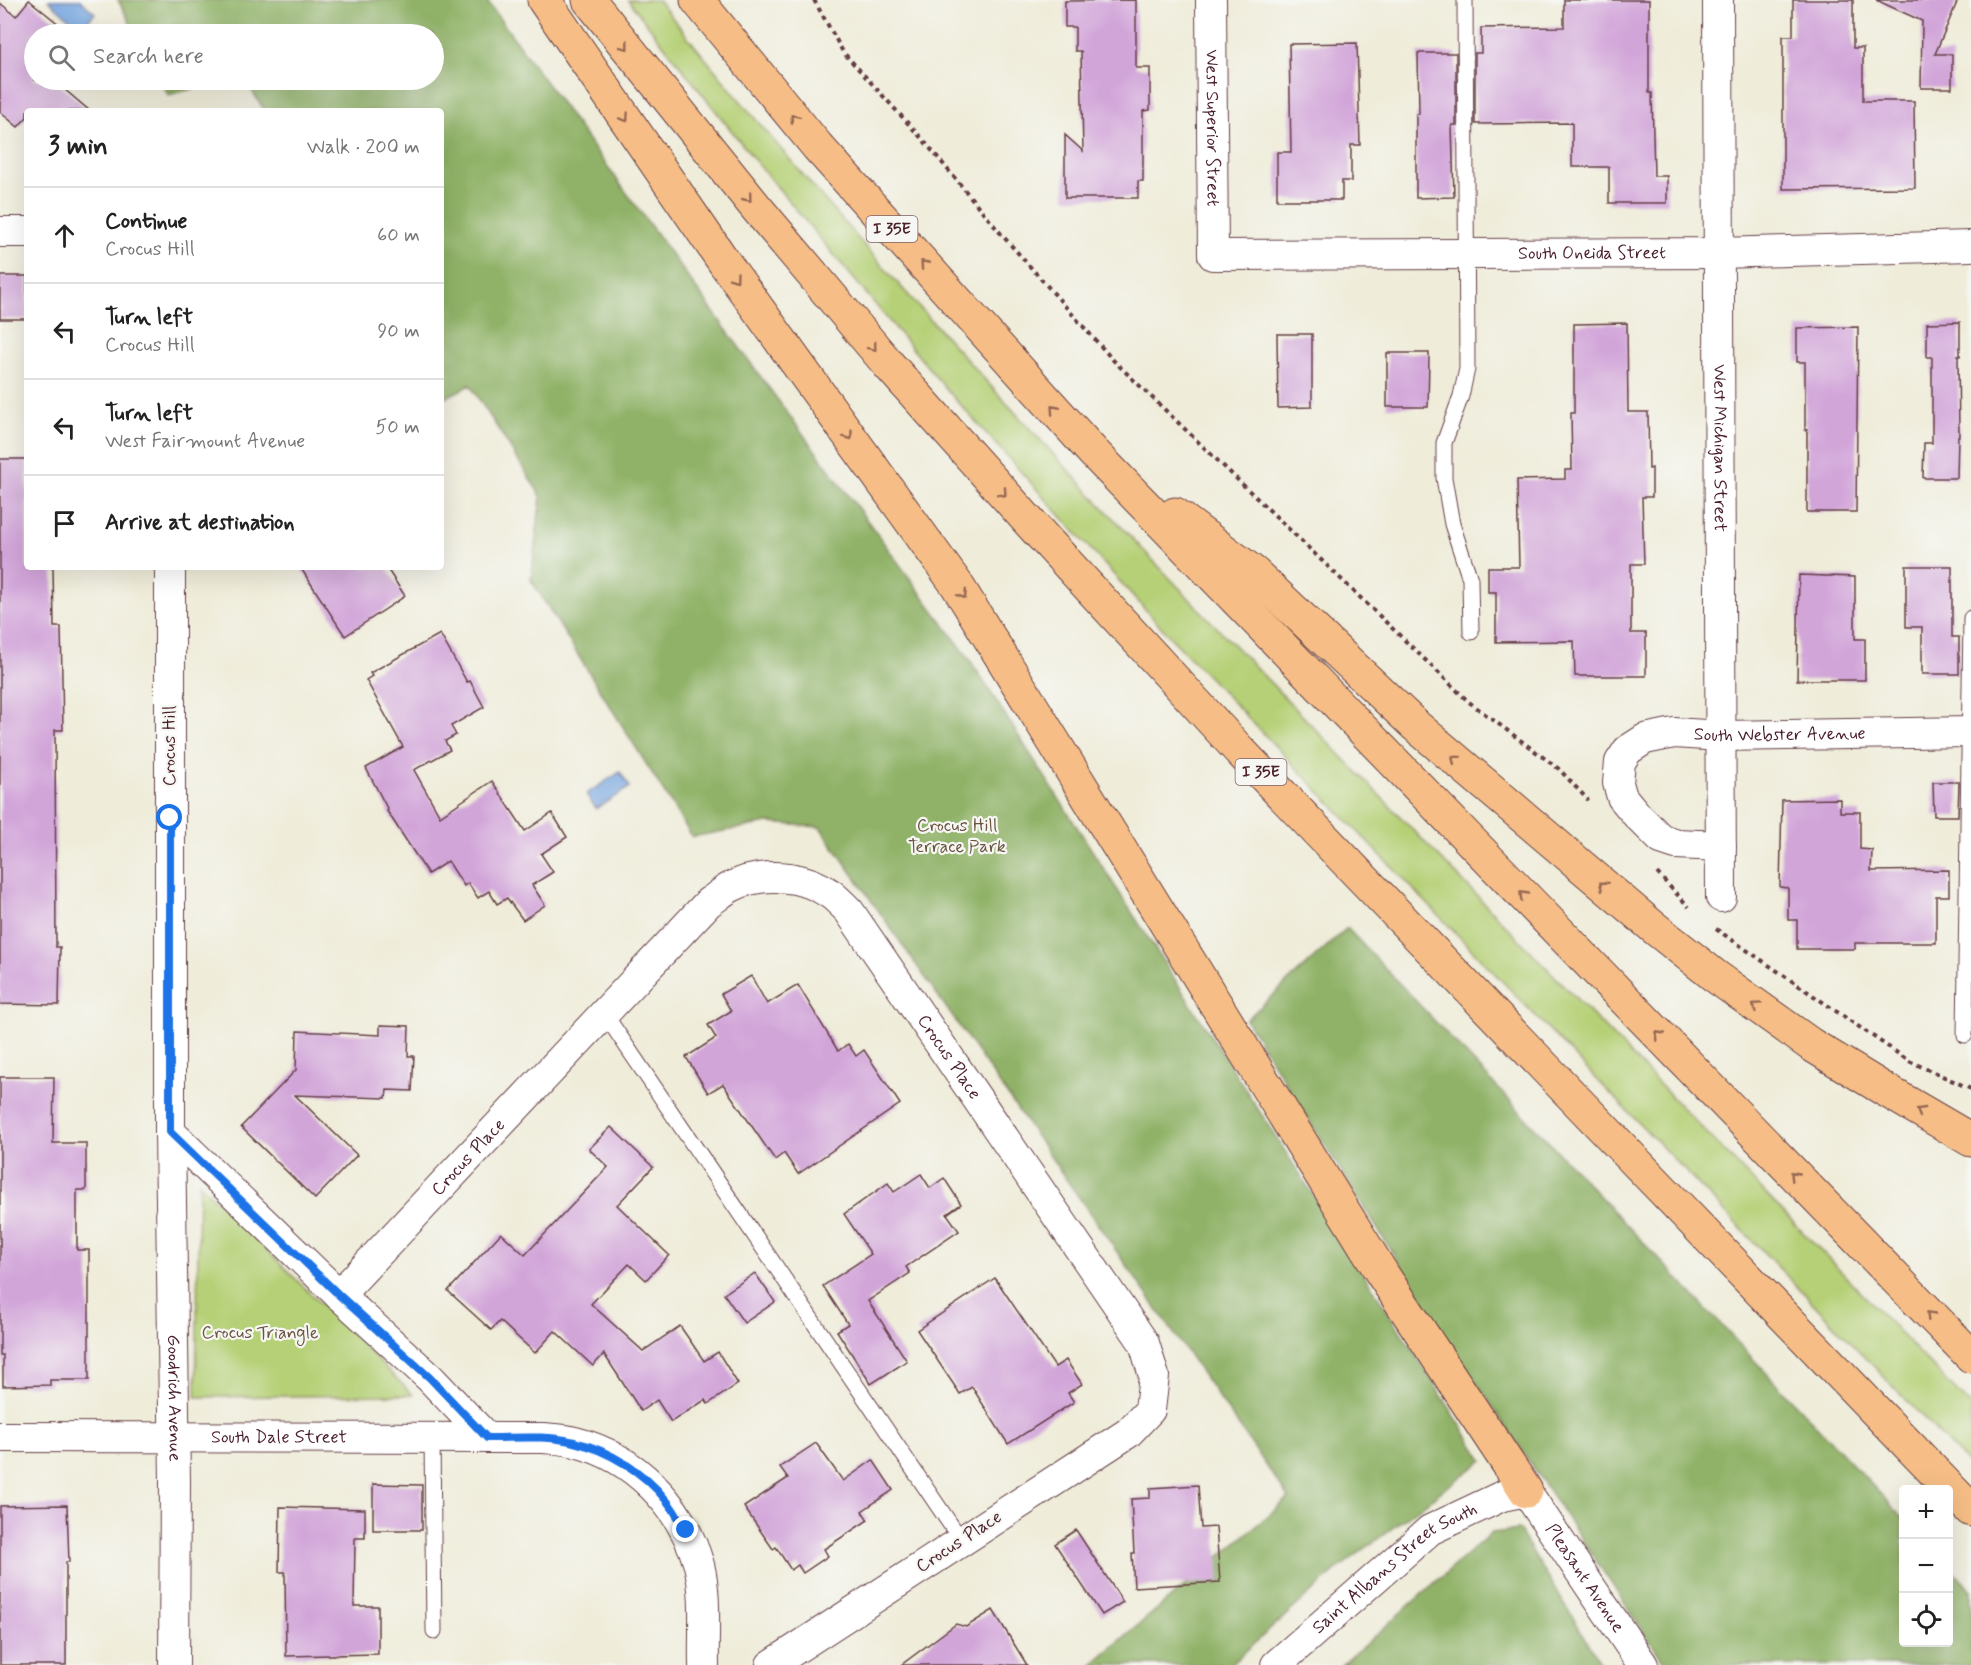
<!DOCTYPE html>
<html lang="en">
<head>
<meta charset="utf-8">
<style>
	body { margin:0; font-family:Mynerve,sans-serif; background:#f2f2f2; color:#222 }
	.controls { position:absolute; right:18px; bottom:18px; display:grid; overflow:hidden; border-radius:6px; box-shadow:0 6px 24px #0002 }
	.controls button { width:54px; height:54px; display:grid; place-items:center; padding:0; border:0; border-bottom:2px solid #e0e0e0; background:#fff; color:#222; font:30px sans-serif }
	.stop { position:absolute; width:18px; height:18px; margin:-14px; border:4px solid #1a73e8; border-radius:50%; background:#fff }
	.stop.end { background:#1a73e8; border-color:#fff; box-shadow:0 2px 6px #0008 }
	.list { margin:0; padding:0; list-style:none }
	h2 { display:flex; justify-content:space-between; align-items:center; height:78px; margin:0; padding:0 24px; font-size:26px }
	h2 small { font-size:20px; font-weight:400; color:#767676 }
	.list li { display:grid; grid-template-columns:39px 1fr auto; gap:18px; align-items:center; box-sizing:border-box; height:96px; padding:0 24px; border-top:2px solid #e0e0e0 }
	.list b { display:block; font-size:22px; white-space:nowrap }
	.list p { margin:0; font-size:20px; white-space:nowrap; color:#767676 }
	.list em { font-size:20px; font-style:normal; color:#767676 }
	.icon { flex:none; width:33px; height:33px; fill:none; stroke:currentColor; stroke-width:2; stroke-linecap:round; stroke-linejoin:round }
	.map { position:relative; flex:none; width:1971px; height:1665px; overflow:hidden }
	.search { position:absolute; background:#fff; box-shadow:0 6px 24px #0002; left:24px; top:24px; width:420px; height:66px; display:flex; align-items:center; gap:15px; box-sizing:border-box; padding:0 21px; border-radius:33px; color:#767676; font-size:22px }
	.panel { position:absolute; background:#fff; box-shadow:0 6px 24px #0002; left:24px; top:108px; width:420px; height:462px; border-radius:6px }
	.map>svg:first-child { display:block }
</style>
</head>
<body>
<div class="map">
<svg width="1971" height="1665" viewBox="0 0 1971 1665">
	<rect width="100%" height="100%" fill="#f6f6f2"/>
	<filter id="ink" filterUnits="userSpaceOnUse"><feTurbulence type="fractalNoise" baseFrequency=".0167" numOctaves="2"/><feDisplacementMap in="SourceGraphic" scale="12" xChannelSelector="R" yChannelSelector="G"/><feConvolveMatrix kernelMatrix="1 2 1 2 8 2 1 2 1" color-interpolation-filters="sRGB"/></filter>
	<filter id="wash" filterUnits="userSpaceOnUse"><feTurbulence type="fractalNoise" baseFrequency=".008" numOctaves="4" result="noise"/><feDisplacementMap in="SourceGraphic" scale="24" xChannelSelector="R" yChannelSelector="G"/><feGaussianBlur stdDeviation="1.35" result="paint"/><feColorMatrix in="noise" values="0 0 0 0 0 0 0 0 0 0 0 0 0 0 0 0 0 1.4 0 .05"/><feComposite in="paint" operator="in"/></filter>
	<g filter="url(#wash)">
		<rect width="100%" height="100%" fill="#efecd9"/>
		<!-- green -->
		<g fill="#b5d076" stroke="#807850" stroke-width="1.5">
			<path d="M628 0H658C828 213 1013 413 1201 611L1971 1406V1467L1171 638 947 390 757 163Z"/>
			<polygon points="199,1183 413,1395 196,1397"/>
		</g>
		<!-- forest -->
		<g fill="#90b267" stroke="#6d6849" stroke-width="1.5">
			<polygon points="118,0 486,0 752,365 968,657 1483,1460 1339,1568 1230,1665 1091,1665 1289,1498 820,827 768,823 692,837 531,580 541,496 470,385 441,400 441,111 265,111 245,80 434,80 434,34 136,34"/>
			<polygon points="160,80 227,80 168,95"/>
			<polygon points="1347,928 1903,1518 1904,1642 1948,1642 1949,1566 1971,1590 1971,1665 1666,1665 1441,1330 1246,1020"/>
			<polygon points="1519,1530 1602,1665 1342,1665 1491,1533"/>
		</g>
		<!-- water -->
		<g fill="#76a6e0" stroke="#606286" stroke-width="1.5">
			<polygon points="48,0 80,0 95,13 81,29"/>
			<polygon points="620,772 630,787 596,809 586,794"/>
		</g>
		<g id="blocks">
			<!-- building -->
			<g fill="#d2a5d9">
				<polygon points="29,0 71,34 34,34 34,80 60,80 57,83 90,111 27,111 27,117 18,127 0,112 0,3 16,16"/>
				<polygon points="1136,0 1136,68 1150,68 1150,110 1143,111 1143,181 1138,181 1138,198 1065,198 1065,135 1083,151 1081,51 1075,51 1075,27 1065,27 1065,1"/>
				<polygon points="1564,0 1649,0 1649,93 1652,93 1654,176 1667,176 1667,203 1609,203 1609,167 1572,167 1572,123 1475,124 1475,53 1481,53 1481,28 1564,27"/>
				<polygon points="1793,0 1853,0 1853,48 1863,48 1863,101 1914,101 1915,188 1783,189 1783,36 1793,36"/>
				<polygon points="1876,0 1958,0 1935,54 1952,54 1952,88 1921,88 1922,21"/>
				<polygon points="1357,43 1360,145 1351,145 1351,181 1342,181 1342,200 1277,200 1277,152 1291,152 1289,44"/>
				<polygon points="1418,53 1456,53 1456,125 1452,125 1454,197 1416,198 1416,114 1419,114"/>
				<rect x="0" y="276" width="27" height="43"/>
				<polygon points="1960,322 1960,356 1958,356 1959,436 1958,436 1957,478 1923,478 1924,443 1932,443 1932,357 1927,357 1927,323"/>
				<polygon points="1627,323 1628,412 1648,412 1649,469 1652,468 1652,497 1642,497 1644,564 1631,564 1631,633 1646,633 1646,676 1575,676 1574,641 1496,642 1496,592 1488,592 1488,567 1519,567 1517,480 1565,479 1565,470 1572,470 1571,413 1574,413 1574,324"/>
				<polygon points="1858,327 1856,512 1807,512 1807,430 1805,430 1805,362 1797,362 1797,328"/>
				<polygon points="1277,334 1312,334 1312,407 1278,408"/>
				<polygon points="1387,353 1429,353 1428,407 1387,407"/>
				<polygon points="0,459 27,459 27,567 53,567 54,627 61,627 63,730 55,730 56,947 60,947 59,1005 0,1004"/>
				<polygon points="1906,566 1952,566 1952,637 1959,637 1959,674 1922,674 1922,627 1906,627"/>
				<polygon points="300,567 386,567 405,596 345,636"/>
				<polygon points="1799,575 1855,577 1855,639 1865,639 1865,680 1797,680"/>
				<polygon points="440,634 467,682 470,681 484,707 451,726 456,735 445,741 450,750 414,770 440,816 492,781 525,831 552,813 567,837 541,854 553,872 532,885 545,905 523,920 507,898 497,904 489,891 478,898 468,883 464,886 448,861 428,874 387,811 388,810 366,768 403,747 366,680 372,676 370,673"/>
				<polygon points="1933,782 1959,782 1958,816 1934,816"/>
				<polygon points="1840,799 1840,812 1860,812 1860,849 1872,850 1871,871 1949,870 1949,896 1936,896 1936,943 1855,943 1855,949 1797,949 1797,920 1788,920 1788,888 1780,887 1782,800"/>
				<polygon points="751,976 767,1004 798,985 838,1051 848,1044 856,1056 864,1050 900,1104 798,1174 784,1153 775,1160 723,1084 708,1093 686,1057 716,1038 708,1025 731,1011 721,994"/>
				<polygon points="380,1025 409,1026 408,1056 414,1056 412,1091 387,1090 386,1098 295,1095 357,1155 315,1199 241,1127 296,1070 297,1031 380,1035"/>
				<polygon points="0,1077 54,1077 53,1143 86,1143 86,1190 77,1190 77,1250 89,1250 89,1380 50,1380 50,1385 3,1386 3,1355 0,1355"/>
				<polygon points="611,1127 653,1167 617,1205 669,1255 646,1280 629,1264 591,1304 643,1351 680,1326 704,1361 718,1352 738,1384 708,1404 705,1400 671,1422 657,1400 641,1411 604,1354 593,1366 555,1331 535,1353 500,1321 491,1330 448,1291 501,1233 525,1255 608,1167 589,1149"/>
				<polygon points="921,1174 930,1188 944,1178 961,1204 947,1214 959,1231 906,1267 910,1273 868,1301 907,1361 871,1384 837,1331 848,1324 823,1286 871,1254 844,1214 888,1183 894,1192"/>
				<polygon points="755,1273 775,1302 744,1323 724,1294"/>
				<polygon points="995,1278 1055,1367 1066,1360 1082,1384 1068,1393 1074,1402 1008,1444 972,1387 960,1394 917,1330"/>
				<polygon points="816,1443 843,1481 873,1460 893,1490 862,1511 868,1520 824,1549 828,1556 803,1573 798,1565 791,1570 776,1547 773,1549 744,1507 788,1478 780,1467"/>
				<polygon points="373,1484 422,1485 422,1530 373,1530"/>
				<polygon points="1198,1485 1201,1528 1216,1527 1220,1582 1134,1587 1132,1553 1134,1553 1131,1499 1150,1498 1150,1488"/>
				<polygon points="67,1505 69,1562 66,1562 66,1665 0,1665 0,1506"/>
				<polygon points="280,1507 365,1509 365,1538 355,1538 354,1606 378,1606 378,1654 286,1656 285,1572 279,1572"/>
				<polygon points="1076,1530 1123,1602 1102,1615 1055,1544"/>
				<polygon points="993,1610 1027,1665 901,1665 956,1624 966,1627"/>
			</g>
		</g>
	</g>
	<g filter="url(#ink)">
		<use href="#blocks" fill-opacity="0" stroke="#633e45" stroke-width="1.5"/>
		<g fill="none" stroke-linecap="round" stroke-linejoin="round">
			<!-- lane casing -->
			<g stroke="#633e45" stroke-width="17">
				<g id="lane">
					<polyline points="1465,0 1467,369 1461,396 1444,443 1444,478 1452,524 1470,579 1471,632"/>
					<polyline points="604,1013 961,1540"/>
					<polyline points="1965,1035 1971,618"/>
					<polyline points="432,1437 434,1631"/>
				</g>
			</g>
			<!-- street casing -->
			<g stroke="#633e45" stroke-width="32">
				<g id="street">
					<path id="s1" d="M1211 0 1213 255 1719 253 1971 246"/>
					<path id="s2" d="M1718 0 1721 897"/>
					<polyline points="0,232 27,232"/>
					<path id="s3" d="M170 567V1132L175 1481 174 1665"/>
					<path id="s4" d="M1721 846 1676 844 1661 839 1636 814 1622 797 1618 783 1620 762 1628 750 1645 739 1674 733 1721 736 1971 732"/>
					<polyline points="170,1132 339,1295 430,1378 487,1438"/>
					<path id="s5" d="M339 1295 709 902C716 898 722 892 729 888 760 871 803 874 832 895 838 900 844 906 849 911L1144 1343 1154 1376 1150 1410 1128 1433 771 1665"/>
					<path id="s6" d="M0 1437 543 1438C553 1439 565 1439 575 1442 635 1457 682 1506 699 1565 707 1596 703 1633 704 1665"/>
					<path id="s7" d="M1276 1665 1430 1530 1502 1496 1526 1491 1643 1665"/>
				</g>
			</g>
			<!-- highway casing -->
			<g stroke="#633e45" stroke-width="35">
				<g id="highway">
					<polyline points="544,0 724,262 957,585 1383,1275 1526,1491"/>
					<polyline points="589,0 755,206 888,364 1031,524 1240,751 1971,1510"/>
					<polyline points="697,0 817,146 1093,452 1971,1356"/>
					<polyline points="1175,514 1254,573 1416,726 1652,926 1715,976 1810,1044 1882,1088 1971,1140"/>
				</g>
			</g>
			<!-- path -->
			<g stroke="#633e45" stroke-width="4" stroke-dasharray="4.5 4.5" stroke-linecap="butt">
				<polyline points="814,0 843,52 925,142 1002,235 1113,360 1469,702 1559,769 1588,800"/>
				<polyline points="1657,873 1689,907"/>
				<polyline points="1716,929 1909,1061 1971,1089"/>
			</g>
			<!-- lane -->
			<use href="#lane" stroke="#fff" stroke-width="15"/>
			<!-- street -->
			<use href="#street" stroke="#fff" stroke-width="30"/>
			<!-- highway -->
			<use href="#highway" stroke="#f6be86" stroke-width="33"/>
		</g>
		<!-- one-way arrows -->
		<defs><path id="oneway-chevron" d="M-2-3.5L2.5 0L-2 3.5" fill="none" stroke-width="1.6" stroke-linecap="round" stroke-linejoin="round" transform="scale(1.5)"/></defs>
		<g stroke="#976754">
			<use href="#oneway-chevron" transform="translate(625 46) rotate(52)"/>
			<use href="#oneway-chevron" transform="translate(625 118) rotate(56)"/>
			<use href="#oneway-chevron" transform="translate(794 118) rotate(-130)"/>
			<use href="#oneway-chevron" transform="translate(748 198) rotate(51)"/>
			<use href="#oneway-chevron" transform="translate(924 264) rotate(-132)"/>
			<use href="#oneway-chevron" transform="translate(735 278) rotate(54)"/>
			<use href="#oneway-chevron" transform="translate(873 347) rotate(50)"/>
			<use href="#oneway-chevron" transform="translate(1054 409) rotate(-132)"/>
			<use href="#oneway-chevron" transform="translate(849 436) rotate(54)"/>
			<use href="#oneway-chevron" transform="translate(1003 493) rotate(48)"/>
			<use href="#oneway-chevron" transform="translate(963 595) rotate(58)"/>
			<use href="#oneway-chevron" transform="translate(1455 759) rotate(-140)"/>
			<use href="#oneway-chevron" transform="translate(1603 885) rotate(-140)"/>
			<use href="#oneway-chevron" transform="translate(1523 895) rotate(-134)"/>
			<use href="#oneway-chevron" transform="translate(1756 1006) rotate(-145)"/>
			<use href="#oneway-chevron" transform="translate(1659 1035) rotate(-134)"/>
			<use href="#oneway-chevron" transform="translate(1920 1111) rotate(-150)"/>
			<use href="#oneway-chevron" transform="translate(1794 1175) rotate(-134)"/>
			<use href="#oneway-chevron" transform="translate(1930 1315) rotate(-134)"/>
		</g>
	</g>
	<g fill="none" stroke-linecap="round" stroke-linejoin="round" filter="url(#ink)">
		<!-- route -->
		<path stroke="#1a73e8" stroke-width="8" d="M170 818V1132L339 1295 430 1378 487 1438C515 1438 546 1435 574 1442 608 1450 644 1472 666 1500 674 1509 679 1520 686 1530"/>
	</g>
	<g text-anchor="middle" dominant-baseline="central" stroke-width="4.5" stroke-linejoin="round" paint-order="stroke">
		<!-- shield labels -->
		<g fill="#f6f6f2" stroke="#7e6067" stroke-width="1.5">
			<rect x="866.5" y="216" width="51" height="26" rx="4.5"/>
			<rect x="1235.5" y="759" width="51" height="26" rx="4.5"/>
		</g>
		<g font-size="16" font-weight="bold" fill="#4a1f2b">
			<text x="892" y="229">I 35E</text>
			<text x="1261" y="772">I 35E</text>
		</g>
		<!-- street labels -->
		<g font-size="18" fill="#4a1f2b" stroke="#f6f6f2">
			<text stroke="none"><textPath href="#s1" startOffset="128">West Superior Street</textPath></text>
			<text stroke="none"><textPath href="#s1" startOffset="634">South Oneida Street</textPath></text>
			<text stroke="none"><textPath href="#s2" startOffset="448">West Michigan Street</textPath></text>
			<text stroke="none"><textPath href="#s4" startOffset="324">South Webster Avenue</textPath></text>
			<text transform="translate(170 746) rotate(-90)">Crocus Hill</text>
			<text stroke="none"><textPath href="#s5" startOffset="873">Crocus Place</textPath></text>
			<text stroke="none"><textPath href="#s5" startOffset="189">Crocus Place</textPath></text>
			<text stroke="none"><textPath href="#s3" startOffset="831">Goodrich Avenue</textPath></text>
			<text stroke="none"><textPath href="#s6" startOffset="279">South Dale Street</textPath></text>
			<text transform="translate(959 1542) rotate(-33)">Crocus Place</text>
			<text stroke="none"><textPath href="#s7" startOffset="154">Saint Albans Street South</textPath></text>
			<text stroke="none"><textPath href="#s7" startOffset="414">Pleasant Avenue</textPath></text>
		</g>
		<!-- park labels -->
		<g font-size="18" fill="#6a5442" stroke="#f6f6f2">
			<text x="957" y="826">Crocus Hill<tspan x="957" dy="21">Terrace Park</tspan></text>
			<text x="260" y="1333">Crocus Triangle</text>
		</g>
	</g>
</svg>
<div class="controls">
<button>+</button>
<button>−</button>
<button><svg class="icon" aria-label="locate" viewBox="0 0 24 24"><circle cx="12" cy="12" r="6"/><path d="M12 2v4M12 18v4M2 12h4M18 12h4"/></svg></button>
</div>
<div class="stop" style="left:170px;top:818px"></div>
<div class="stop end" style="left:686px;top:1530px"></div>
<div class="search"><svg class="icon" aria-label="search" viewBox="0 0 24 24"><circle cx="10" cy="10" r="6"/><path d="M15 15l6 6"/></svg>Search here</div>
<section class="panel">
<h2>3 min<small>Walk · 200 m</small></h2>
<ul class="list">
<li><svg class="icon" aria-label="ahead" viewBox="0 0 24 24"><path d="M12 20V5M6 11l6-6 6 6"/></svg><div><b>Continue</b><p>Crocus Hill</p></div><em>60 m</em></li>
<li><svg class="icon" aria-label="left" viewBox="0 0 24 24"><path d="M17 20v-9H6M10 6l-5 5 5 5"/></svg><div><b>Turn left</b><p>Crocus Hill</p></div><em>90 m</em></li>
<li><svg class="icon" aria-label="left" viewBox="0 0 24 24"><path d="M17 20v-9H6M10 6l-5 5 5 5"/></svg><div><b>Turn left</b><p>West Fairmount Avenue</p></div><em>50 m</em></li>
<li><svg class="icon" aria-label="arrive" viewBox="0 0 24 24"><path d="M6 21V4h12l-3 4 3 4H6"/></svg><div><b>Arrive at destination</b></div></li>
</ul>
</section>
</div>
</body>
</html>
